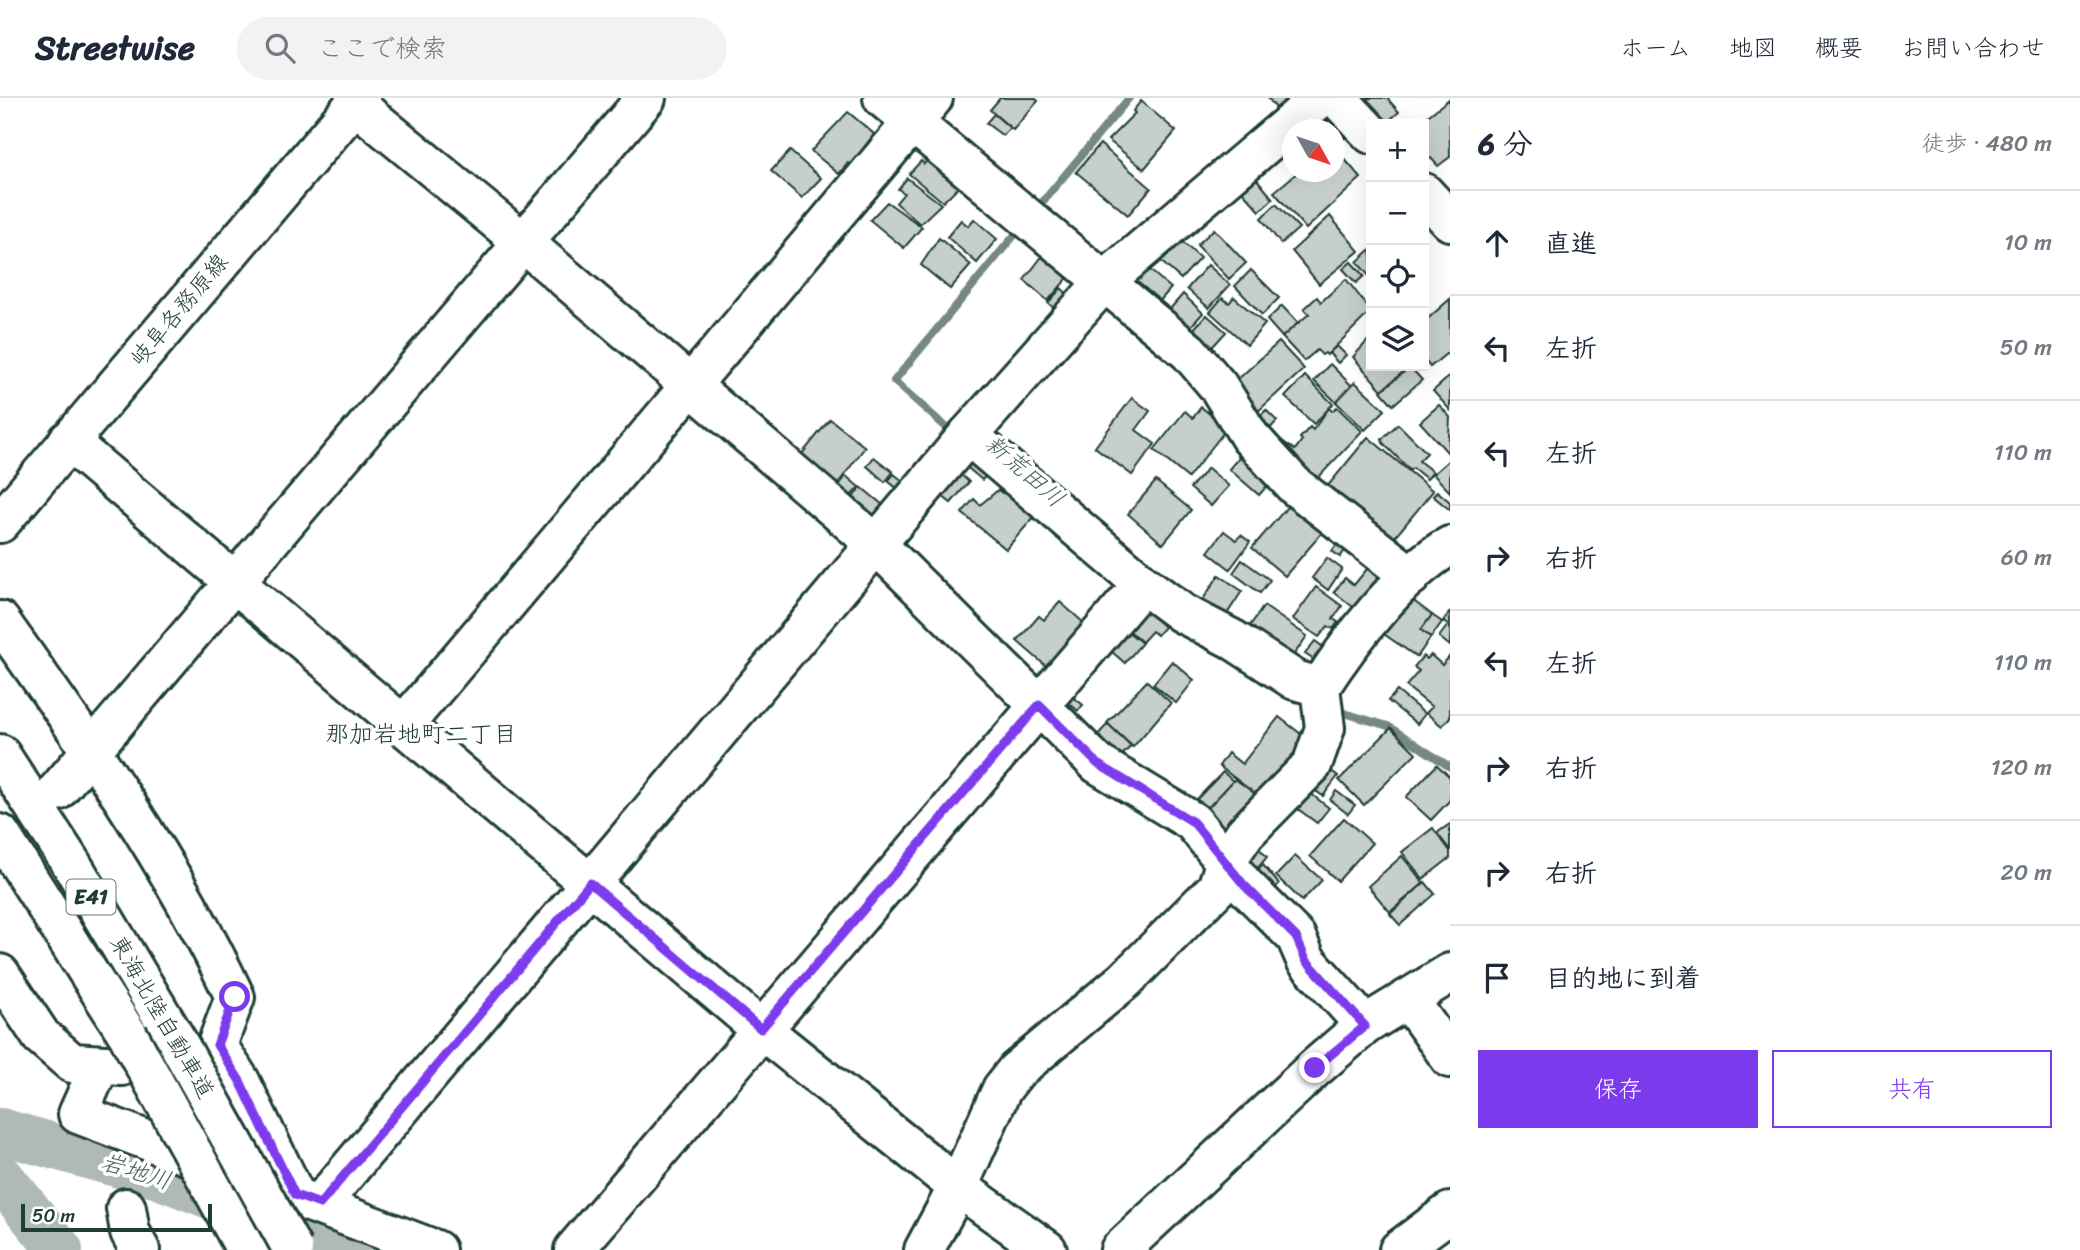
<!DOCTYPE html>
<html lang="ja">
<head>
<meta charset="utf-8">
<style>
	body { margin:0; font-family:Sriracha,"Klee One",sans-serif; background:#f2f2f3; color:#1f2937 }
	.controls { position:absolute; right:21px; top:21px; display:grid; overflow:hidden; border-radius:0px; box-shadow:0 7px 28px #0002 }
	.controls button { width:63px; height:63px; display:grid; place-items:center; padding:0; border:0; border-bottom:2px solid #e0e1e3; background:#fff; color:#1f2937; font:35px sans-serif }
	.compass { position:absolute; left:1282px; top:21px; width:63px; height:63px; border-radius:50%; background:#fff; box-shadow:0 7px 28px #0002; rotate:130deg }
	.scale { position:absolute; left:21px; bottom:18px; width:191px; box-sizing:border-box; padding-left:7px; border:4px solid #1f3d34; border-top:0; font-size:19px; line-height:24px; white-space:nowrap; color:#1f3d34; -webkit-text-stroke:5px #fff; paint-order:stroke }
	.stop { position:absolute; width:21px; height:21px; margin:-16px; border:5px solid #7c3aed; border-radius:50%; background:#fff }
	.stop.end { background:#7c3aed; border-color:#fff; box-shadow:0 2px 7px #0008 }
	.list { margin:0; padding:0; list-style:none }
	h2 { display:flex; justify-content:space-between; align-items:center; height:91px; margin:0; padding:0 28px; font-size:30px }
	h2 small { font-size:23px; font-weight:400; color:#747a83 }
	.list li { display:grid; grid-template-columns:46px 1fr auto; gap:21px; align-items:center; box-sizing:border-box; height:105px; padding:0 28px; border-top:2px solid #e0e1e3 }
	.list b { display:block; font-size:26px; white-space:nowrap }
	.list em { font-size:23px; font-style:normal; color:#747a83 }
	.actions { display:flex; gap:14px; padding:21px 28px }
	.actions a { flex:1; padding:16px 0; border:2px solid #7c3aed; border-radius:0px; text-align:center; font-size:24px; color:#7c3aed }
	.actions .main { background:#7c3aed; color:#fff }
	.icon { flex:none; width:38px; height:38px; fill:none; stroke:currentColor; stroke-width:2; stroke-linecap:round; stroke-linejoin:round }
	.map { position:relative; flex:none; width:1450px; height:1152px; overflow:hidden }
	header { display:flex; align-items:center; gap:42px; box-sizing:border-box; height:98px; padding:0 35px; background:#fff; border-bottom:2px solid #e0e1e3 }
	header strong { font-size:33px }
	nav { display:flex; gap:38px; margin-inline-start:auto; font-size:24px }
	.search { width:490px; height:63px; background:#f2f2f3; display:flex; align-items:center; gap:18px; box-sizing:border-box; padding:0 24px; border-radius:38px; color:#747a83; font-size:26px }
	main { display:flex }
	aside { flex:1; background:#fff }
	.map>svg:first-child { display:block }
</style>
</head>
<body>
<header>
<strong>Streetwise</strong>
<div class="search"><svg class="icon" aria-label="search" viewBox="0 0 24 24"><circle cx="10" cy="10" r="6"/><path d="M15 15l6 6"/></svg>ここで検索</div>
<nav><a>ホーム</a><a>地図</a><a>概要</a><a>お問い合わせ</a></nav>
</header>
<main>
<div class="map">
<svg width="1450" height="1152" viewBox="0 0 1450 1152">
	<rect width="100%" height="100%" fill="#fff"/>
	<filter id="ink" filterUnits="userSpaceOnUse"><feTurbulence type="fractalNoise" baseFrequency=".0143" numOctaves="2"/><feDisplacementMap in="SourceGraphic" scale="14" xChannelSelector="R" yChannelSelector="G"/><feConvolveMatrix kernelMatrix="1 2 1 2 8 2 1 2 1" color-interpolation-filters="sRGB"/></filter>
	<g filter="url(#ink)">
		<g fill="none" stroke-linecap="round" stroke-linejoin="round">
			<!-- stream -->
			<g stroke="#758883" stroke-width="8">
				<polyline points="1035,113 1129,0"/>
				<polyline points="956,338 894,283 1022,128"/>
				<polyline points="1334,612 1388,628 1450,669"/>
			</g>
			<!-- river -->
			<g stroke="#afbab7" stroke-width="46">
				<polyline points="0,1033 159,1078 347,1152"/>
				<polyline points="0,1078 60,1152"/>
			</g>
		</g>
		<!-- building -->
		<g fill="#c7cfcc" stroke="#1f3d34" stroke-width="2">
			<polygon points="1000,0 1035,0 1038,3 1013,32 990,12"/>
			<polygon points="1268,0 1293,0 1280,15"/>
			<polygon points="1361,0 1387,0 1399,14 1385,26"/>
			<polygon points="1449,1 1450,59 1438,68 1431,60 1424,65 1424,26 1418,26"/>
			<polygon points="1141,3 1176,33 1144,71 1108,42 1135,15 1133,13"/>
			<polygon points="848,14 874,36 851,67 848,65 839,76 811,53"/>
			<polygon points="994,16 1010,30 1003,38 986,25"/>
			<polygon points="1336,16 1352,33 1337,47 1335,32 1320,30"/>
			<polygon points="1100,46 1151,90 1128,117 1076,74"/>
			<polygon points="1335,50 1361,80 1306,131 1274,94 1298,74 1335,74"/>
			<polygon points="790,53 821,80 802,100 771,73"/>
			<polygon points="930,58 962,85 943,104 909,76 921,63 924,66"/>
			<polygon points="907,80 941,106 920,126 896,105 904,95 898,91"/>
			<polygon points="1256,80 1273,101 1260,113 1242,93"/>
			<polygon points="887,104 922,129 904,150 870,122"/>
			<polygon points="1276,106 1299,130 1281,146 1261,120"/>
			<polygon points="1330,118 1359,153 1319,186 1292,153"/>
			<polygon points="974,121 997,141 977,165 947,139 961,122 968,128"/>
			<polygon points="1214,131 1246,165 1229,181 1197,147"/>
			<polygon points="1177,139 1200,160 1181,181 1158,161"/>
			<polygon points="939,140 971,167 950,191 921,167"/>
			<polygon points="1371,151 1371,180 1357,164"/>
			<polygon points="1044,156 1071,176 1048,203 1024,182"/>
			<polygon points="1351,164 1364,178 1356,185 1343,171"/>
			<polygon points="1208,167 1230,187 1209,210 1187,191"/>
			<polygon points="1145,168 1171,190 1151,213 1129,194 1138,185 1133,181"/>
			<polygon points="1251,172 1279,200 1262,217 1235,188"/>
			<polygon points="1346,181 1371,213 1327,257 1325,255 1322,257 1317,252 1304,263 1282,239 1309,216 1304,211 1317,199 1321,204"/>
			<polygon points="1061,190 1074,202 1061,216 1048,205"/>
			<polygon points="1183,196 1203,215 1183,237 1163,219"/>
			<polygon points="1234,199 1265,226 1247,247 1210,214 1222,200 1229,205"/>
			<polygon points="1450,201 1450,256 1446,256 1430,269 1424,261 1424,224"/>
			<polygon points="1282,208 1298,225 1282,239 1267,222"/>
			<polygon points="1207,217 1226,234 1203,259 1184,241"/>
			<polygon points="1371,239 1371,268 1408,270 1382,292 1353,259"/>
			<polygon points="1279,244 1304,271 1255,316 1228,290"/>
			<polygon points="1337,248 1346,257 1338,265 1329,255"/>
			<polygon points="1330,266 1352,288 1336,304 1314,283"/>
			<polygon points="1410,269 1422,282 1393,307 1381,293"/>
			<polygon points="1305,278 1333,306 1314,326 1285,299"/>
			<polygon points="1450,278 1450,312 1433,293"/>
			<polygon points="1355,284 1385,312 1365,332 1336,304"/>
			<polygon points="1132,300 1150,313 1136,332 1155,346 1132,377 1095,349"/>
			<polygon points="1439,307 1450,319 1448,355 1420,324"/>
			<polygon points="1201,309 1227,330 1188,380 1154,352 1185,313 1193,320"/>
			<polygon points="1337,309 1362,333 1317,381 1270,342 1275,338 1295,352 1302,342 1300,340 1310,329 1313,332 1329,310 1332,313"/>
			<polygon points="1266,312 1277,323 1264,337 1252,326"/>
			<polygon points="830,321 865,349 837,387 801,357"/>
			<polygon points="1398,326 1427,355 1419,363 1433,374 1427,381 1413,370 1410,372 1383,345 1382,341"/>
			<polygon points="1368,339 1433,393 1391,444 1326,390"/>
			<polygon points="1246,351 1274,380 1259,397 1229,371"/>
			<polygon points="874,359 893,374 885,384 867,368"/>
			<polygon points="966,360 987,377 982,382 962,365"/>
			<polygon points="1450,361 1450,394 1433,376"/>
			<polygon points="1208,370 1229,388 1211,408 1190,390"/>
			<polygon points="956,372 969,384 951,405 937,394"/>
			<polygon points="894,376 908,387 903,395 888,383"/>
			<polygon points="846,378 859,389 850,399 838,389"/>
			<polygon points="1156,383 1191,412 1163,446 1128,416"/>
			<polygon points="861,389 889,412 879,425 851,402"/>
			<polygon points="998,392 1002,395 1004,392 1035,418 1006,451 962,415 974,401 980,407"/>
			<polygon points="1437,393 1450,404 1450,412 1433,398"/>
			<polygon points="1294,401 1327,429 1285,478 1252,450"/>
			<polygon points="1224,433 1236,442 1241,437 1250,444 1230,471 1208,454"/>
			<polygon points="1345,435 1353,442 1340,459 1332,453"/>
			<polygon points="1327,460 1342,471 1328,492 1312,480"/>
			<polygon points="1242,462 1270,482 1260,495 1233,475"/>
			<polygon points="1372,465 1389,479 1361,515 1334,494 1345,480 1354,487"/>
			<polygon points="1219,477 1242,493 1225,519 1202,503"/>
			<polygon points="1316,489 1342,508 1333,521 1338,524 1333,531 1328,528 1319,539 1293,521"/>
			<polygon points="1407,498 1432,517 1421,532 1431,539 1417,559 1381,534"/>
			<polygon points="1060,504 1092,532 1054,575 1017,543 1039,518 1044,522"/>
			<polygon points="1142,507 1164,529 1157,537 1152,533 1142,544 1124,528"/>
			<polygon points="1264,508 1307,538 1290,562 1247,532"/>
			<polygon points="1450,514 1450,548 1439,539 1448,527 1443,523"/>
			<polygon points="1432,517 1442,524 1431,539 1421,532"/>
			<polygon points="1122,529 1142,545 1125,565 1105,548"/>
			<polygon points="1315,543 1330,554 1320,566 1305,556"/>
			<polygon points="1431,557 1442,567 1450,558 1450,619 1442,628 1426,615 1432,609 1406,588 1419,573 1414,569 1423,558 1427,561"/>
			<polygon points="1172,563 1194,582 1176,605 1153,586"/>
			<polygon points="1147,583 1171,605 1133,649 1107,625"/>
			<polygon points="1066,593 1083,607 1078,613 1061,598"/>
			<polygon points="1397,593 1425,616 1417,626 1388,603"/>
			<polygon points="1279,619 1306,640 1264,694 1258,698 1219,668 1228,655 1242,666"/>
			<polygon points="1108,626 1131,648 1114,666 1091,644"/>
			<polygon points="1391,630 1416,655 1364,707 1339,682"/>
			<polygon points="1437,667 1450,679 1450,702 1431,722 1406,699"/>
			<polygon points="1325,668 1338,678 1323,698 1309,688"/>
			<polygon points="1223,674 1233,683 1204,714 1222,734 1257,698 1260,702 1223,740 1199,715 1203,712 1195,703"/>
			<polygon points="1235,681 1258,698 1222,734 1204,714"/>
			<polygon points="1336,693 1355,707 1348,716 1330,702"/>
			<polygon points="1310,695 1329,710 1317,725 1298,711"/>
			<polygon points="1344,720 1372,745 1338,783 1310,758"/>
			<polygon points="1450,726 1450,752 1437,735"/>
			<polygon points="1433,730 1450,753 1450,760 1423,781 1402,754"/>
			<polygon points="1256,747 1267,759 1252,777 1239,764"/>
			<polygon points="1295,758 1322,782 1302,803 1276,778"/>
			<polygon points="1402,758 1424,785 1390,814 1368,788"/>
			<polygon points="1263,767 1279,786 1268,797 1250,780"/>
			<polygon points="1425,784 1435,796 1400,827 1390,816"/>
		</g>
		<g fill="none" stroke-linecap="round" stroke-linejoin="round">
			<!-- minor casing -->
			<g stroke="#1f3d34" stroke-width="44">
				<g id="minor">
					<polyline points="883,0 1189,254 1218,288 1250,339 1295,388 1411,478"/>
					<polyline points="1337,0 1371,36"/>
					<polyline points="355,6 523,144 876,446 1098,666 1193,724 1244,787 1296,839 1306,862 1365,927"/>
					<polyline points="1424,95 1450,123"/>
					<path d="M968 337 1143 486 1182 515 1232 541 1295 582 1320 589C1349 544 1403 473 1450 448"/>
					<polyline points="68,343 761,931 958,1089 1047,1152"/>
					<path d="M0 523C86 643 172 765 235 899L217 947 240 983 295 1097"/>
					<polyline points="403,628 933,0"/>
					<polyline points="57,693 646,0"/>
					<polyline points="0,876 41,938 72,965 122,968"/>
					<polyline points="1408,901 1450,960"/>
					<polyline points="100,967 78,1016 436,1152"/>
					<polyline points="320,1106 968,337 1105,183 1320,0"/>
					<polyline points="126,1110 130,1134 140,1152"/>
					<polyline points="574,1152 1143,486"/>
					<polyline points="924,1152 958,1089 1002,991 1016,973 1125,882 1217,790 1226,763 1245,735 1312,667 1325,630 1320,589"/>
					<polyline points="1120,1152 1315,970 1365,927 1450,875"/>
					<polyline points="1399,1152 1450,1114"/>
				</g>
			</g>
			<!-- major casing -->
			<g stroke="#1f3d34" stroke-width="44">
				<polyline id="major" points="0,425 360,0"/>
			</g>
			<!-- highway casing -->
			<g stroke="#1f3d34" stroke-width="44">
				<g id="highway">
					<polyline points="0,656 71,765 178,945"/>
					<polyline points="0,736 128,937"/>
				</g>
			</g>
			<!-- minor -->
			<use href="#minor" stroke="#fff" stroke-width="38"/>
			<!-- major -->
			<use href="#major" stroke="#fff" stroke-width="38"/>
			<!-- highway -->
			<use href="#highway" stroke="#fff" stroke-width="38"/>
			<!-- highway-bridge casing -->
			<g stroke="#1f3d34" stroke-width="44" stroke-linecap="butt">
				<g id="highway-bridge">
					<polyline points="128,937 246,1152"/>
					<polyline points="178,945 293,1152"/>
				</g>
			</g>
			<!-- highway-bridge -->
			<use href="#highway-bridge" stroke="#fff" stroke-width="38"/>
		</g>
	</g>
	<g fill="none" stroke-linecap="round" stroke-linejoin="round" filter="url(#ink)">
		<!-- route -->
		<polyline stroke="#7c3aed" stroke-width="9" points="235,899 217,947 240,983 295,1097 320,1106 590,785 761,931 1039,607 1098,666 1193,724 1244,787 1296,839 1306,862 1365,928 1315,970"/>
	</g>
	<g text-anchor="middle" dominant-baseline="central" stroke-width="7" stroke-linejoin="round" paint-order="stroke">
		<!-- shield labels -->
		<rect fill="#fff" stroke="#627771" stroke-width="2" x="66.5" y="781.5" width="49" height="35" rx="5"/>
		<g font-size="21" font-weight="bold" fill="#1f3d34">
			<text x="91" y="799">E41</text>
		</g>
		<!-- street labels -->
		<g font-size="23" fill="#1f3d34" stroke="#fff">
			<text transform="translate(179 212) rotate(-50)">岐阜各務原線</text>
			<text transform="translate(162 919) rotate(60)">東海北陸自動車道</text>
		</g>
		<!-- water labels -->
		<g font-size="24" font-style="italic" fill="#4a625b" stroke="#fff">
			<text transform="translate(1025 373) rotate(41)">新荒田川</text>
			<text transform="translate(136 1073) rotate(17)">岩地川</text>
		</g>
		<!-- neighbourhood labels -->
		<g font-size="24" fill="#1f3d34" stroke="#fff">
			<text x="421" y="636">那加岩地町二丁目</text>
		</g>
	</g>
</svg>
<div class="controls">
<button>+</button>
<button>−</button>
<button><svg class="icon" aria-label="locate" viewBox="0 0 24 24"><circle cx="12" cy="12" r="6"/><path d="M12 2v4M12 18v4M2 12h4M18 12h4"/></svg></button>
<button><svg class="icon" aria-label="layers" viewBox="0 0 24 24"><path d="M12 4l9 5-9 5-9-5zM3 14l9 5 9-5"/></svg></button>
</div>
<svg class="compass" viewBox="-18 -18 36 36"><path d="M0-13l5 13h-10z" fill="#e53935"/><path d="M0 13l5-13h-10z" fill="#747a83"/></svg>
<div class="scale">50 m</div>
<div class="stop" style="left:235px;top:899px"></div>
<div class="stop end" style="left:1315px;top:970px"></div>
</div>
<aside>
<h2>6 分<small>徒歩 · 480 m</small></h2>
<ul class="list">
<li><svg class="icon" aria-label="ahead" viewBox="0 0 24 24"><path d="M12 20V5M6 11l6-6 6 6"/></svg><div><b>直進</b></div><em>10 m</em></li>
<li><svg class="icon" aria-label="left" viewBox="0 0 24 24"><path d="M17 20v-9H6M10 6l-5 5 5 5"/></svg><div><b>左折</b></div><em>50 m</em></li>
<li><svg class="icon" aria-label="left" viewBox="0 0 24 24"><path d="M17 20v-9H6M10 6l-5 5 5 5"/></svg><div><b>左折</b></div><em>110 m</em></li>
<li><svg class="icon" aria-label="right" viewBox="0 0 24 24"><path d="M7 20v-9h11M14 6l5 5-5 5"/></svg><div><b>右折</b></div><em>60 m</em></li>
<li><svg class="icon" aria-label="left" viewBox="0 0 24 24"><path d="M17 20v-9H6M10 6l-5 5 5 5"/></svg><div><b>左折</b></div><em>110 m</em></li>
<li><svg class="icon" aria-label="right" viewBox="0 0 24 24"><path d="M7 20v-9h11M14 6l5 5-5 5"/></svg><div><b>右折</b></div><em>120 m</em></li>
<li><svg class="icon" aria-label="right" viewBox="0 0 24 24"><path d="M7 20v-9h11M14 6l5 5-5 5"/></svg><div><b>右折</b></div><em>20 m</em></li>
<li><svg class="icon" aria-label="arrive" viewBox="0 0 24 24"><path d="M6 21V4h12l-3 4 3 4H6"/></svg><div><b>目的地に到着</b></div></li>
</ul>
<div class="actions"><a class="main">保存</a><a>共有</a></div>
</aside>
</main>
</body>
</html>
